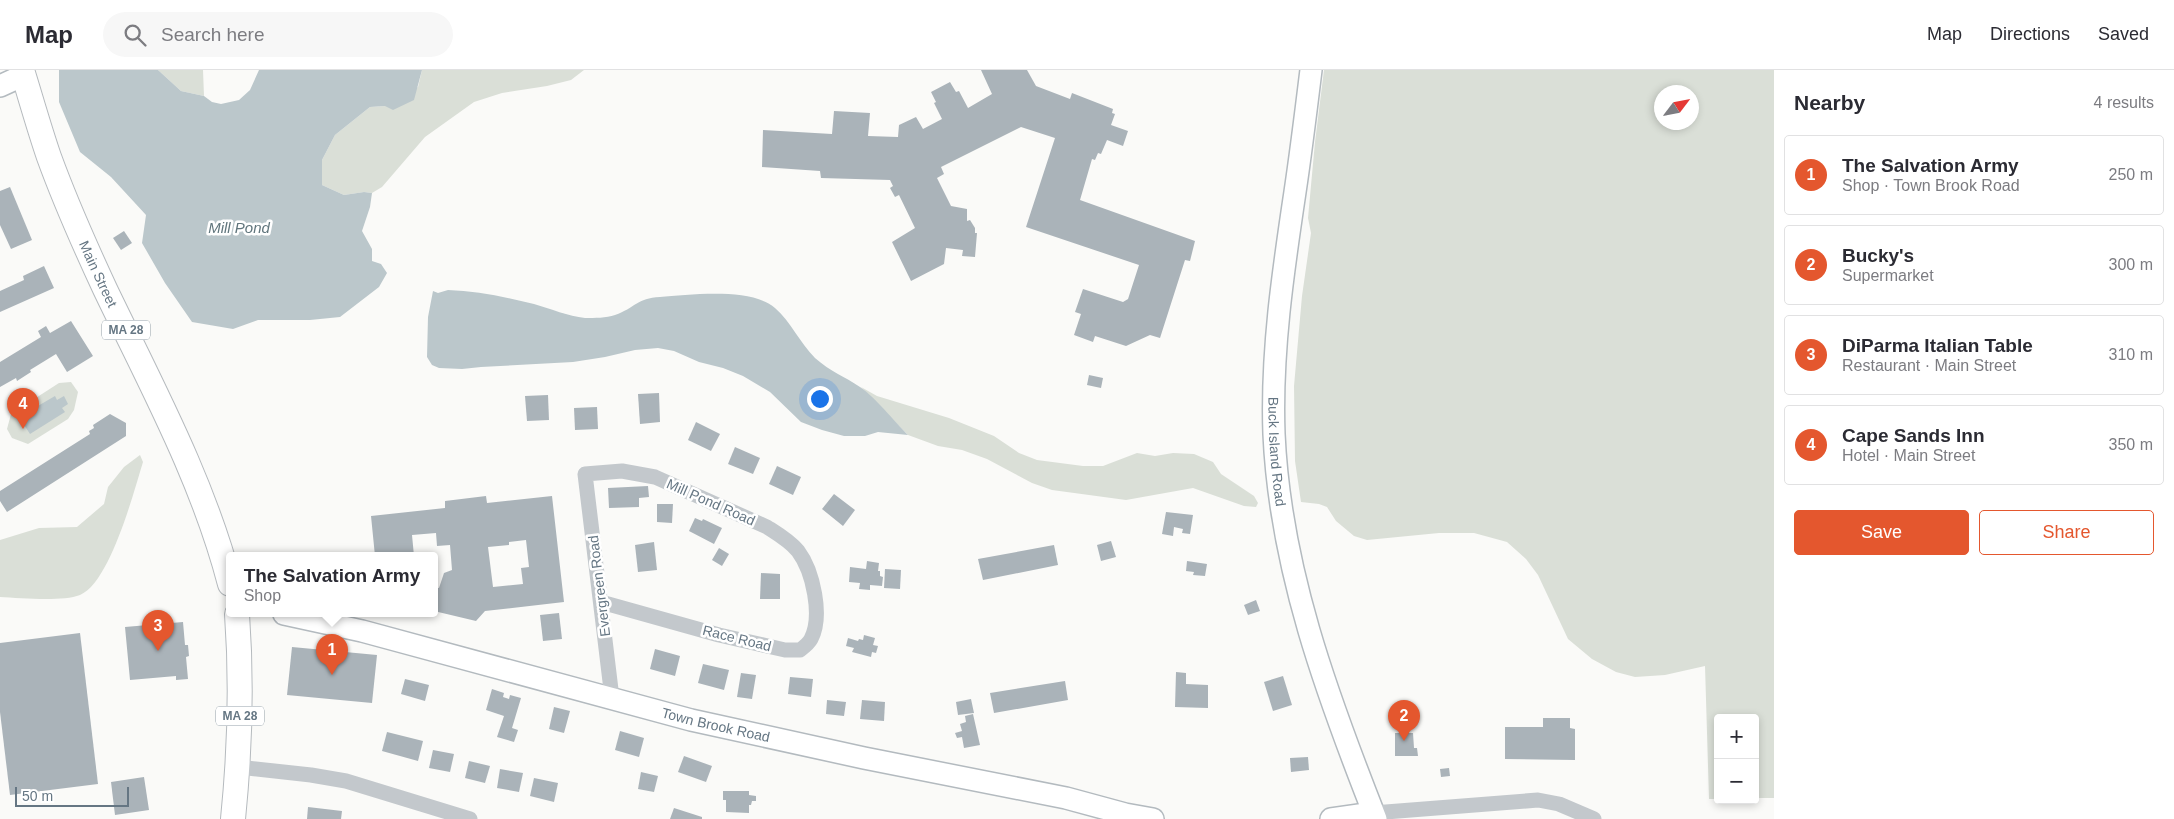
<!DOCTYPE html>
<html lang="en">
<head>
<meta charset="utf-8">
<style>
	body { margin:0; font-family:Arial,sans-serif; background:#f7f7f7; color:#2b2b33 }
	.controls { position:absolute; right:15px; bottom:15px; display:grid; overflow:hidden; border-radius:5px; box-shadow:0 2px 8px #0003 }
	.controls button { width:45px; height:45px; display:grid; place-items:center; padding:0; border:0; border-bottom:1px solid #e1e1e2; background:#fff; color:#2b2b33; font:25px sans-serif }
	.compass { position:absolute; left:1654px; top:15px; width:45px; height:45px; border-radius:50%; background:#fff; box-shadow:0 2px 8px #0003; rotate:58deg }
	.scale { position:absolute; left:15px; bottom:12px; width:114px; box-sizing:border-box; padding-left:5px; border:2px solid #657683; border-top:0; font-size:14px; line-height:18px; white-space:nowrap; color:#657683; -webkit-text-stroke:4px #fff; paint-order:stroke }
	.you { position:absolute; left:819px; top:328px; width:18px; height:18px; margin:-12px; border:4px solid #fff; border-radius:50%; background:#1a73e8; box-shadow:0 0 0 8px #1a73e833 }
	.badge { display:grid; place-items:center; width:32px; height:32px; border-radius:50%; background:#e4572e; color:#fff; font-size:16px; font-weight:700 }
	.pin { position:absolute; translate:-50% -41px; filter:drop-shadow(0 1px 2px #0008) }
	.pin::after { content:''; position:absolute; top:26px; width:18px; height:15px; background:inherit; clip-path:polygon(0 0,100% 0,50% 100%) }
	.popup { position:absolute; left:226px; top:482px; width:212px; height:65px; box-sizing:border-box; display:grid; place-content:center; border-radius:5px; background:#fff; filter:drop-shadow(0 1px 4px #0005); font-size:16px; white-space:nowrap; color:#7c7c81 }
	.popup b { font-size:19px; color:#2b2b33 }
	.popup::after { content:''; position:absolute; left:50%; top:100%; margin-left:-10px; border:10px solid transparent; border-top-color:#fff }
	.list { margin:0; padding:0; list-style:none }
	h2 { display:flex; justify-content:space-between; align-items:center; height:65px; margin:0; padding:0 20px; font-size:21px }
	h2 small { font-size:16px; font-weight:400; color:#7c7c81 }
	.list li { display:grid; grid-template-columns:32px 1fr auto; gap:15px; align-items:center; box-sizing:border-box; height:80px; margin:0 10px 10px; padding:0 10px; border:1px solid #e1e1e2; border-radius:5px }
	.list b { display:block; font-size:19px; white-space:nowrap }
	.list p { margin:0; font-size:16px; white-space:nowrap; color:#7c7c81 }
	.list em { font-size:16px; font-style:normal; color:#7c7c81 }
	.actions { display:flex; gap:10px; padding:15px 20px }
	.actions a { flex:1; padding:11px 0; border:1px solid #e4572e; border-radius:5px; text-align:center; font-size:18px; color:#e4572e }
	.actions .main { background:#e4572e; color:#fff }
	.icon { flex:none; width:28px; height:28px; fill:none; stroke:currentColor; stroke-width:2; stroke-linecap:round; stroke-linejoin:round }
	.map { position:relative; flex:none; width:1774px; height:749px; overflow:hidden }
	header { display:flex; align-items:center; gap:30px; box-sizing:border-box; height:70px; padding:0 25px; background:#fff; border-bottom:1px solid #e1e1e2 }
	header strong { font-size:24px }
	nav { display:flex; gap:28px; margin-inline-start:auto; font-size:18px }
	.search { width:350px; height:45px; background:#f7f7f7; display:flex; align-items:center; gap:12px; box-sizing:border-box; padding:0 18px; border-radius:28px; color:#7c7c81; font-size:19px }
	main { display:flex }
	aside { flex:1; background:#fff }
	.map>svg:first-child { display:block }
</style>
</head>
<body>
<header>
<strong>Map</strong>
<div class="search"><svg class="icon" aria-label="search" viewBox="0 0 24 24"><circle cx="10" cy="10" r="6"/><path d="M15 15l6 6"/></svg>Search here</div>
<nav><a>Map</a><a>Directions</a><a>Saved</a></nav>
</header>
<main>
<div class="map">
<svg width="1774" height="749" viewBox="0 0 1774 749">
	<rect width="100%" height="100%" fill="#fafaf8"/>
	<!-- green -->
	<g fill="#dadfd7" fill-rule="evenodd">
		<polygon points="158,0 203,0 204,26 181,21"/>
		<polygon points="422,0 584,0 571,10 547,16 502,23 474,32 425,67 382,117 372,123 364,122 344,125 322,115 322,90 335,65 370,37 385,36 418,17"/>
		<path d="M1324 0H1774V728H1755V648H1718V729H1709L1705 596 1665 605 1635 607 1616 602 1592 589 1568 569 1538 505 1526 489 1507 472 1474 463H1439L1367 470 1354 466 1336 451 1327 437 1319 434 1301 432 1295 391 1294 316 1302 226 1311 163 1308 148 1315 72ZM1662 22H1692V52H1662Z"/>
		<polygon points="71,312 78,322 74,340 68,349 28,374 12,368 7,359 11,344 59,313"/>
		<polygon points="861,317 877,326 949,348 994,366 1019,383 1037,390 1083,396 1103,396 1137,383 1155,386 1173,383 1194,384 1213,392 1221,404 1254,426 1258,433 1256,437 1244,436 1193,418 1126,430 1052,420 1032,413 987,389 962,380 938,376 908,365"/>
		<path d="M140 385 143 392C134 421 110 513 80 525 62 532 21 528 0 527V470L39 458 77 457 104 434 108 417 124 397Z"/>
	</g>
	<!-- water -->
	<g fill="#bbc7cb">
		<polygon points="59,0 158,0 181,21 204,26 212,32 221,34 239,30 250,20 259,0 422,0 414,30 393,40 385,36 370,37 335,65 322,90 322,115 344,125 364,122 372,123 370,137 362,161 372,179 372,191 381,194 387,203 379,217 340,247 310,250 258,250 233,259 192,252 165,213 142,173 146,145 111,107 80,82 59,32"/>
		<path d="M448 220C477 221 506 227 534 234 551 239 568 246 585 248 595 248 606 248 615 245 635 238 637 228 660 227 690 225 751 217 775 238 791 252 800 273 815 288 831 302 844 306 860 317 875 327 894 351 908 365L878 362 865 366H844L822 360 801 352 770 322 743 306 723 298 699 292 674 281 658 278 635 280 605 287 573 292 481 297 462 299 439 298 432 295 427 287 428 247 433 221 438 223Z"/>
		<polygon points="55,326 57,330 64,326 68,334 62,338 65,342 30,364 19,347"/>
	</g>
	<!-- building -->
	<g fill="#aab3b9" fill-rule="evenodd">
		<polygon points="981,0 1027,0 1036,16 1070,29 1072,23 1113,39 1112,43 1115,44 1111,55 1128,61 1123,76 1107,70 1101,84 1098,83 1095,90 1092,89 1080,130 1195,171 1190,191 1185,190 1160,268 1150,265 1126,276 1095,266 1093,272 1074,265 1081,244 1075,242 1083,219 1123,232 1128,229 1139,195 1026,157 1055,68 1021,57 941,97 944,104 937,108 951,136 967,139 967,151 970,150 975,158 975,163 977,163 975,187 962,186 963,180 946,178 944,194 911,211 892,172 915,158 899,125 895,127 890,118 893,116 890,110 821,108 820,101 762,97 763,60 832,64 834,41 870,43 868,66 898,67 899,55 916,47 923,59 942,49 934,33 936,32 931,22 950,12 956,22 959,21 968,38 992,24"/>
		<polygon points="10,117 32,170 11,179 0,155 0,121"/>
		<polygon points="124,161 132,173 121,180 113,168"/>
		<polygon points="44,196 54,218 0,242 0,221 24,210 23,206"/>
		<polygon points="71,251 93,286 67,302 56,284 30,300 31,302 17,311 16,308 0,317 0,292 41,267 38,261 46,256 50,263"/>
		<polygon points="1089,305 1103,308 1101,318 1087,315"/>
		<polygon points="659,323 660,352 640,354 638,324"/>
		<polygon points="548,325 549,350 527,351 525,326"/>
		<polygon points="597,337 598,359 575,360 574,338"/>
		<polygon points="110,344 126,353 126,366 7,442 0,431 0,421 90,364 89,361 94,358 93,355"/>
		<polygon points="696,352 720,364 711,381 688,370"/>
		<polygon points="735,377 760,388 753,404 728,394"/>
		<polygon points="777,396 801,407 793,425 769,414"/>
		<polygon points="648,416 649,427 639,428 639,437 609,438 608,418"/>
		<polygon points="834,424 855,440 843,456 822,439"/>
		<path d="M486 426 487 433 552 426 564 532 485 541 476 551 434 541V517L439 518 444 503 452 500 450 475 437 476 436 463 412 465 414 486H375L371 446 445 438V431ZM526 470 529 497 521 498 523 514 493 517 488 477 509 475V472Z"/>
		<polygon points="657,434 673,434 672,453 657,452"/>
		<polygon points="1166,442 1193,445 1190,464 1182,463 1183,459 1174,457 1173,466 1162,464"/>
		<polygon points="695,448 702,451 703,449 722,458 714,474 689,461"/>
		<polygon points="1111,471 1116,487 1101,491 1097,475"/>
		<polygon points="654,472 657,500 638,502 635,475"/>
		<polygon points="1054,475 1058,495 983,510 978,489"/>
		<polygon points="719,478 729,484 722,496 712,490"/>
		<polygon points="867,491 879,493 878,501 880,501 880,506 883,507 882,516 870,515 870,520 859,519 860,513 849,512 850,497 866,499"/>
		<polygon points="1187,491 1207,494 1205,506 1193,505 1194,502 1186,501"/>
		<polygon points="885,499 901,500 900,519 884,518"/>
		<polygon points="761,503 780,504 780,529 760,529"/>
		<polygon points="1256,530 1260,541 1248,545 1244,535"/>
		<polygon points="559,543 562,569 543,571 540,545"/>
		<polygon points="183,552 185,575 188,575 189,586 186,587 188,609 176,610 176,606 130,610 125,557"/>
		<polygon points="80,563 98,714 10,725 0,642 0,573"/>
		<polygon points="864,565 875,568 873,575 878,576 876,583 872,582 871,587 852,582 854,578 846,576 848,568 858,571 859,569 863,570"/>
		<polygon points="292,577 377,585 372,633 287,625"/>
		<polygon points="655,579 680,586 675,606 650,599"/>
		<polygon points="703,594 729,600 724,620 698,613"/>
		<polygon points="1176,602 1186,603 1186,614 1208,615 1208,638 1175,637"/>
		<polygon points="741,603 756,605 752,629 737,627"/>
		<polygon points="1283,606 1292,635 1273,641 1264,612"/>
		<polygon points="790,607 813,609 811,627 788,624"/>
		<polygon points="405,609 429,615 425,631 401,624"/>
		<polygon points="1065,611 1068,630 994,643 990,623"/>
		<polygon points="492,619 504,623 503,627 509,629 510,625 521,628 512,658 518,660 514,672 497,667 504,646 486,640"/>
		<polygon points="971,629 974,643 958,645 956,632"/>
		<polygon points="827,630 846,632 844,646 826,644"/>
		<polygon points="862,630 885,632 884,651 860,649"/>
		<polygon points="554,637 570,641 564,663 549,659"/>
		<polygon points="973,644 980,675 964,678 962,667 957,668 955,663 962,661 960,654 966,652 965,646"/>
		<polygon points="1543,648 1570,648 1570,658 1575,659 1575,690 1505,689 1505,657 1543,657"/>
		<polygon points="620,661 644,668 639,687 615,680"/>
		<polygon points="387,662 423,671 418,691 382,681"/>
		<polygon points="1395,663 1413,663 1414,678 1417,678 1418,686 1395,686"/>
		<polygon points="433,680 454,684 450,702 429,698"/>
		<polygon points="684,686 712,696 706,712 678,702"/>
		<polygon points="1308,687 1309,700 1291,702 1290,688"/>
		<polygon points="469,691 490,696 485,713 465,708"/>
		<polygon points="1449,698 1450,706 1441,707 1440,699"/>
		<polygon points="500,699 523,703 519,722 497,718"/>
		<polygon points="641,702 658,706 654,722 638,719"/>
		<polygon points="144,707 149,740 115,745 111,712"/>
		<polygon points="534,708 558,713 554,732 530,726"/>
		<polygon points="723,721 749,721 749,725 756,726 756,731 752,731 751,735 749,735 749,743 726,742 726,730 723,730"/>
		<polygon points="308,737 342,741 341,749 307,749"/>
		<polygon points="674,738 702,747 702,749 670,749"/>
	</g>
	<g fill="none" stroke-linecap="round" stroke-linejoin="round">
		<!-- secondary casing -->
		<g stroke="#b3babf" stroke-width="24">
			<g id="secondary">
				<path id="s1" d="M1311 0C1306 41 1301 82 1295 122 1283 202 1271 283 1274 364 1280 498 1327 625 1376 749"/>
				<polyline points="0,16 24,5"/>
				<path id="s2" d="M284 544 362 561 691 650 864 688 1066 728 1125 744 1153 749"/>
				<polyline points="1331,749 1373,743"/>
			</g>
		</g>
		<!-- primary casing -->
		<g stroke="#b5babe" stroke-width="26">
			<g id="primary">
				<path id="s3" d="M22 0C31 29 39 58 49 87 65 131 85 176 105 219 151 315 203 410 230 514"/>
				<path d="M233 749C240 680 242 613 237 544"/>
			</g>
		</g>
		<!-- street -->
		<g stroke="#c3c8cc" stroke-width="15">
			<path d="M601 532 719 565 785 580H800C804 577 809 573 811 569 823 546 813 501 798 481 790 471 778 464 767 457L655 407 622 401 585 404 612 628"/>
			<polyline points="238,697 311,705 346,711 470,749"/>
			<polyline points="1373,743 1538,730 1559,734 1594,749"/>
		</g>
		<!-- secondary -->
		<use href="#secondary" stroke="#fff" stroke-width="21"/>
		<!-- primary -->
		<use href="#primary" stroke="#fff" stroke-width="24"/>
	</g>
	<g text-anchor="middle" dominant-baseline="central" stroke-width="5" stroke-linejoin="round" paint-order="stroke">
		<!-- shield labels -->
		<g fill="#fff" stroke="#939fa8" stroke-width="1">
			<rect x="102" y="250.5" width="48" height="19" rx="4"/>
			<rect x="216" y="636.5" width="48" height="19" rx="4"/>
		</g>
		<g font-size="12" font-weight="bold" fill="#657683">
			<text x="126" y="260">MA 28</text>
			<text x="240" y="646">MA 28</text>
		</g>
		<!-- street labels -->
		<g font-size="14" fill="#657683" stroke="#fff">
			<text stroke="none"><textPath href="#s3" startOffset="218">Main Street</textPath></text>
			<text stroke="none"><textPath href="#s1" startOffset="384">Buck Island Road</textPath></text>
			<text transform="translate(711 432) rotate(24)">Mill Pond Road</text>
			<text transform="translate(599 516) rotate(-97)">Evergreen Road</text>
			<text transform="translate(737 568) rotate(14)">Race Road</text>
			<text stroke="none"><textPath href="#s2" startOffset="446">Town Brook Road</textPath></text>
		</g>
		<!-- water labels -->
		<g font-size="15" font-style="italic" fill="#60757c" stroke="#fff">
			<text x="239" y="157">Mill Pond</text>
		</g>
	</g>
</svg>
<div class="controls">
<button>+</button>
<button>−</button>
</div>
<svg class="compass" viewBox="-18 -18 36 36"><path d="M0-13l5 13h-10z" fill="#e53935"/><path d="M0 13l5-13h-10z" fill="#7c7c81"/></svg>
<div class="scale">50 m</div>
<div class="you"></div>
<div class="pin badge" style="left:332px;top:605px">1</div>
<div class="popup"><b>The Salvation Army</b>Shop</div>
<div class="pin badge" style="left:1404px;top:671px">2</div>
<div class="pin badge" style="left:158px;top:581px">3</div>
<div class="pin badge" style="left:23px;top:359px">4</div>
</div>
<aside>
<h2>Nearby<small>4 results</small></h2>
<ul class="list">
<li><span class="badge">1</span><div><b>The Salvation Army</b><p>Shop · Town Brook Road</p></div><em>250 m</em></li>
<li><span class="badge">2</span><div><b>Bucky's</b><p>Supermarket</p></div><em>300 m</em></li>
<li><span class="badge">3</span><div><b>DiParma Italian Table</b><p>Restaurant · Main Street</p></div><em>310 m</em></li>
<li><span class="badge">4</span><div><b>Cape Sands Inn</b><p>Hotel · Main Street</p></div><em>350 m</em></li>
</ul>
<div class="actions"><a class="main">Save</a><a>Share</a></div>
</aside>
</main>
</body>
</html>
